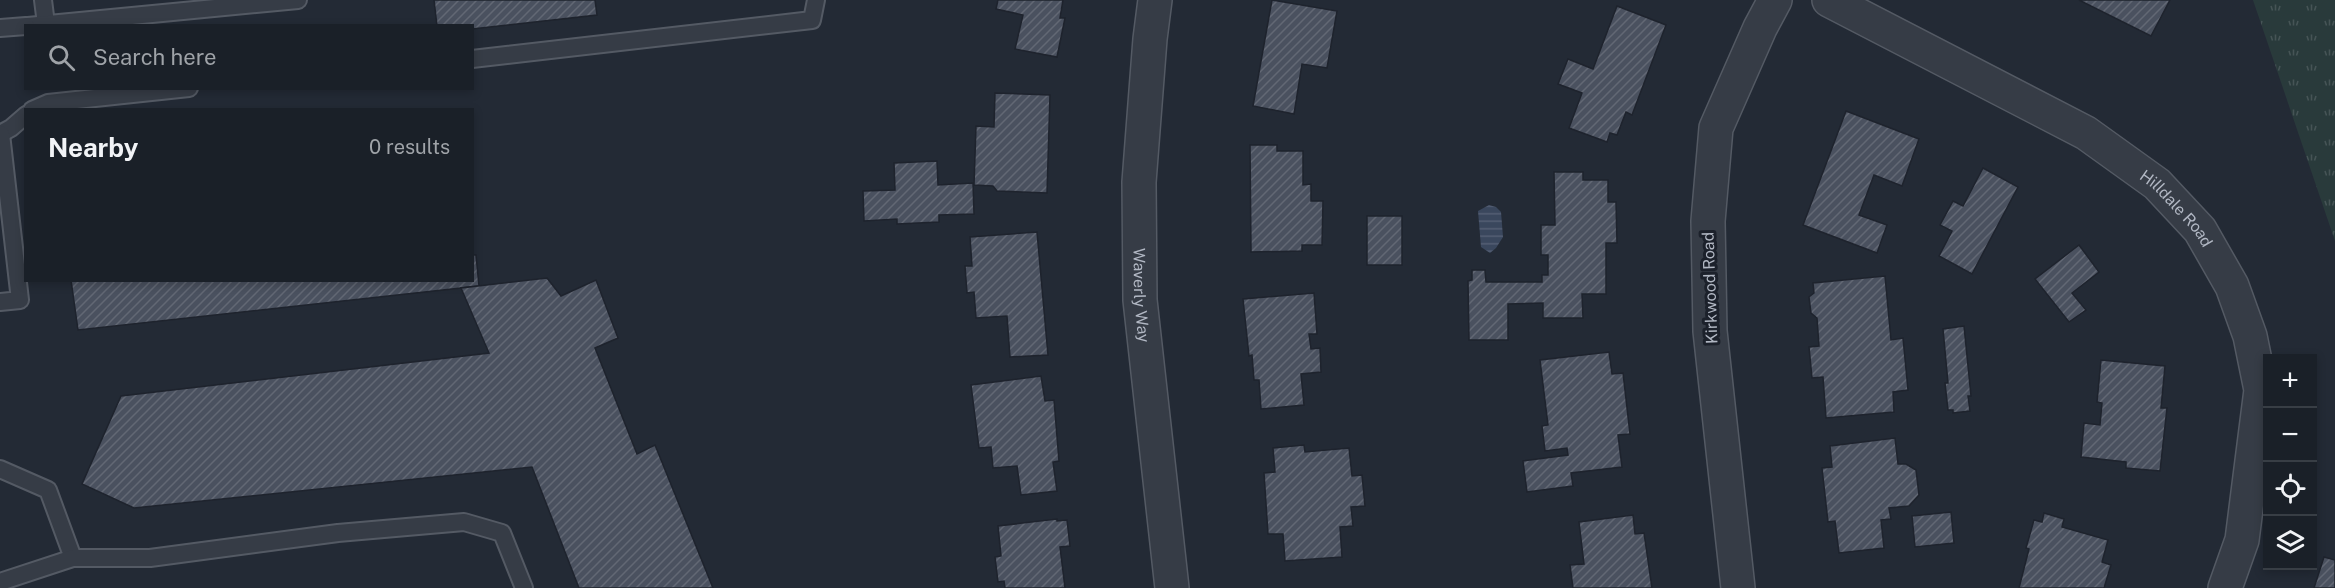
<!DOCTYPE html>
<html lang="en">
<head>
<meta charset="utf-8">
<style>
	body { margin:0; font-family:"Public Sans",sans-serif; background:#272d34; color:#f1f3f6 }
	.controls { position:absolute; right:18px; bottom:18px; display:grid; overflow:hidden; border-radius:0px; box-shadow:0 3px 9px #0003 }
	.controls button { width:54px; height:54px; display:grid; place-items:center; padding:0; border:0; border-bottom:2px solid #383e45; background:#1a2028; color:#f1f3f6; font:30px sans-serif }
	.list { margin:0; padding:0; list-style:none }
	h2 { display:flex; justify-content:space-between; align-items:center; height:78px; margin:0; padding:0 24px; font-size:26px }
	h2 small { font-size:20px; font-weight:400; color:#9fa3a8 }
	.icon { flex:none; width:33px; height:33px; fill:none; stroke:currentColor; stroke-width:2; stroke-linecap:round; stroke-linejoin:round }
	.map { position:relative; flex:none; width:2335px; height:588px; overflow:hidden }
	.search { position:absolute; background:#1a2028; box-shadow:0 3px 9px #0003; left:24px; top:24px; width:450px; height:66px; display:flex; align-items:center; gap:15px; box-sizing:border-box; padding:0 21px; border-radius:0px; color:#9fa3a8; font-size:22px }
	.panel { position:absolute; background:#1a2028; box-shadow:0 3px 9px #0003; left:24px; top:108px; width:450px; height:174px; border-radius:0px }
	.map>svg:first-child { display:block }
</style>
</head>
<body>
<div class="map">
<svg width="2335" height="588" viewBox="0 0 2335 588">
	<defs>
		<pattern id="grass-tufts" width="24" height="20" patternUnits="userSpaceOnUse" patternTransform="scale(1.5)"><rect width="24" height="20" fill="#293a3b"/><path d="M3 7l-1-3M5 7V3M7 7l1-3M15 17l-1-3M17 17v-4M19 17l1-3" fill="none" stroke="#465456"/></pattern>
		<pattern id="water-rules" width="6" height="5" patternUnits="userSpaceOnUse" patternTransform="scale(1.5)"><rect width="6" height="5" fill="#3a475d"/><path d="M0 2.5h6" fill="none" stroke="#545f73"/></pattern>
		<pattern id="building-hatch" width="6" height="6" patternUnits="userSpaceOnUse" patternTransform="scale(1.5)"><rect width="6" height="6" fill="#4a515f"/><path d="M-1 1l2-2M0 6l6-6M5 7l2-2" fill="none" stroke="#626874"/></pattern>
	</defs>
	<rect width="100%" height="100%" fill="#232a35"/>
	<!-- grass -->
	<polygon fill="url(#grass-tufts)" points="2253,0 2335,0 2335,241"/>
	<!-- water -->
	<polygon fill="url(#water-rules)" points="1489,205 1496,207 1501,212 1503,237 1496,248 1490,253 1481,247 1478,211"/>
	<!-- building -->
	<g fill="url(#building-hatch)" stroke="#1e232d" stroke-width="1.5">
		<polygon points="434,0 595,0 597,15 472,29 472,26 437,26"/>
		<polygon points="998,0 1063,0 1060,18 1065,18 1057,57 1015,49 1023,15 996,9"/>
		<polygon points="1272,0 1337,11 1327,68 1302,64 1294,114 1253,106"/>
		<polygon points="2079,0 2170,0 2151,36"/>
		<polygon points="1617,6 1666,25 1632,115 1626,112 1617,135 1610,133 1607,142 1569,128 1582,93 1558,84 1568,59 1593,69"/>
		<polygon points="995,93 1050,95 1047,193 997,191 993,186 974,185 976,126 994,127"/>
		<polygon points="1846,111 1919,139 1902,186 1874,175 1859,215 1887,225 1877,253 1803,225"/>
		<polygon points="1250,145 1277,145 1277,151 1303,151 1303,185 1311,184 1311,201 1323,201 1322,245 1302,245 1302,251 1251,252"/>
		<polygon points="937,161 938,185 973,183 974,214 939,215 939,222 897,224 897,219 864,221 863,191 895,190 894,163"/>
		<polygon points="1983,168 2018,187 1972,274 1939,256 1952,231 1940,225 1953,201 1963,206"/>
		<polygon points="1554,172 1583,172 1583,180 1608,180 1608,202 1616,202 1617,243 1606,243 1606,294 1582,294 1583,318 1543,318 1543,303 1508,304 1508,340 1469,340 1468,281 1472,280 1472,270 1485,270 1486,282 1542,282 1542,275 1548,275 1548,255 1541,255 1541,225 1555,225"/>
		<rect x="1367" y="216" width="35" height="49"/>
		<polygon points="1037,232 1048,355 1010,357 1007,316 976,318 974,292 967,293 965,266 972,266 970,237"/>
		<polygon points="2079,245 2099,272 2072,293 2086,310 2069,322 2035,279"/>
		<polygon points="472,255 476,255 479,286 78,330 71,280 472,280"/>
		<polygon points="1885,276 1891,340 1903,338 1908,390 1893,392 1894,412 1826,418 1823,377 1812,378 1809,347 1819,346 1817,318 1811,313 1809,297 1814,293 1813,283"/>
		<polygon points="547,278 561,296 596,280 618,338 595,348 637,454 655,445 713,588 579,588 532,467 134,508 82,484 121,396 489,353 461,288"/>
		<polygon points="1314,293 1317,334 1309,334 1311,349 1320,348 1321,372 1301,374 1304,405 1261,409 1259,380 1254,380 1252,355 1249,356 1243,299"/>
		<polygon points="1964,326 1971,396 1968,396 1970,411 1953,413 1953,410 1948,410 1945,383 1948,383 1943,329"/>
		<polygon points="1609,352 1612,374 1623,373 1630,434 1618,435 1622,467 1571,473 1573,486 1527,492 1523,461 1568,455 1567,448 1545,451 1542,426 1548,425 1540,360"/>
		<polygon points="2101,360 2165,366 2161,408 2167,408 2160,471 2126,468 2126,462 2081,457 2084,423 2100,425 2102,403 2097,402"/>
		<polygon points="1041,376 1045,401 1054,400 1059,461 1053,462 1057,491 1021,495 1017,466 993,468 991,447 979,448 971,385"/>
		<polygon points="1895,438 1898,464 1906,464 1916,470 1919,495 1909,506 1889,508 1891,519 1881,520 1884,548 1839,553 1835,521 1828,522 1822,468 1832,467 1830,446"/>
		<polygon points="1304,445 1305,452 1349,448 1352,476 1362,475 1365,506 1351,507 1353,526 1340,527 1342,557 1285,561 1283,534 1268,534 1264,473 1275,472 1273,448"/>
		<polygon points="1951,512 1954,543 1915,547 1912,516"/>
		<polygon points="2044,513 2064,519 2062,527 2108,540 2102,562 2111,565 2104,588 2019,588 2029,549 2026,548 2034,520 2042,522"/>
		<polygon points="1633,515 1635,534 1644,533 1652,588 1573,588 1570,565 1584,564 1579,522"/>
		<polygon points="1057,519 1057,521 1067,520 1070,546 1060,547 1065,588 1005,588 1004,581 998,582 995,557 1001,556 998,526"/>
		<polygon points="2324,557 2335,560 2335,588 2314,588"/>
	</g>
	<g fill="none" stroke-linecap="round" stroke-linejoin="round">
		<!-- lane casing -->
		<g stroke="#545a64" stroke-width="20">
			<g id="lane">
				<polyline points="43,0 46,24"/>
				<polyline points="28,26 298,0"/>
				<polyline points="0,28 26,26"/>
				<polyline points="472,59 812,20 816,0"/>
				<polyline points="32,110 48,103 189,88"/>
				<polyline points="0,134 11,128 26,115"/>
				<polyline points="0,302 20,300 1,134"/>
				<polyline points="0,469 48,490 73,558"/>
				<polyline points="0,582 73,558 150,558 338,533 464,522 502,533 524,588"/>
			</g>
		</g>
		<!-- street casing -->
		<g stroke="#545a64" stroke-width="36">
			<g id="street">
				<path id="s1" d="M1155 0 1150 39 1139 182 1140 300 1172 588"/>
				<path id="s2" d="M1829 0 2086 133 2157 184 2200 230 2232 286 2250 336 2261 390 2242 540 2225 588"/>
				<polyline points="1738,588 1710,331 1708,221 1716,128 1760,28 1775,0"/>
			</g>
		</g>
		<!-- lane -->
		<use href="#lane" stroke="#363c46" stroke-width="16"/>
		<!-- street -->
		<use href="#street" stroke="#363c46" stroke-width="33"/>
	</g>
	<g text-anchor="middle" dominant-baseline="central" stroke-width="6" stroke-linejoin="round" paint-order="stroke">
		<!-- street labels -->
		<g font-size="16" fill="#b1b7c3" stroke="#1c212b">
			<text stroke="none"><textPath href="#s2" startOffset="408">Hilldale Road</textPath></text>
			<text transform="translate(1710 288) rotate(-92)">Kirkwood Road</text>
			<text stroke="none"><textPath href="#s1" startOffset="296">Waverly Way</textPath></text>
		</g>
	</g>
</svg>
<div class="controls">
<button>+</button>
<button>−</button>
<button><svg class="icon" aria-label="locate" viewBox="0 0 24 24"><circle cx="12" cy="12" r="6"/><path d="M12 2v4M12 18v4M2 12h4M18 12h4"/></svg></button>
<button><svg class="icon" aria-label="layers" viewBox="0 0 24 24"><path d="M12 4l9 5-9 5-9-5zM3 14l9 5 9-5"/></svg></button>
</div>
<div class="search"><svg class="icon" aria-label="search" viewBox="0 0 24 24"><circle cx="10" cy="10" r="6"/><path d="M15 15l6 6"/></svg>Search here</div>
<section class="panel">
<h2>Nearby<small>0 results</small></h2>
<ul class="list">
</ul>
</section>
</div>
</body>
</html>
